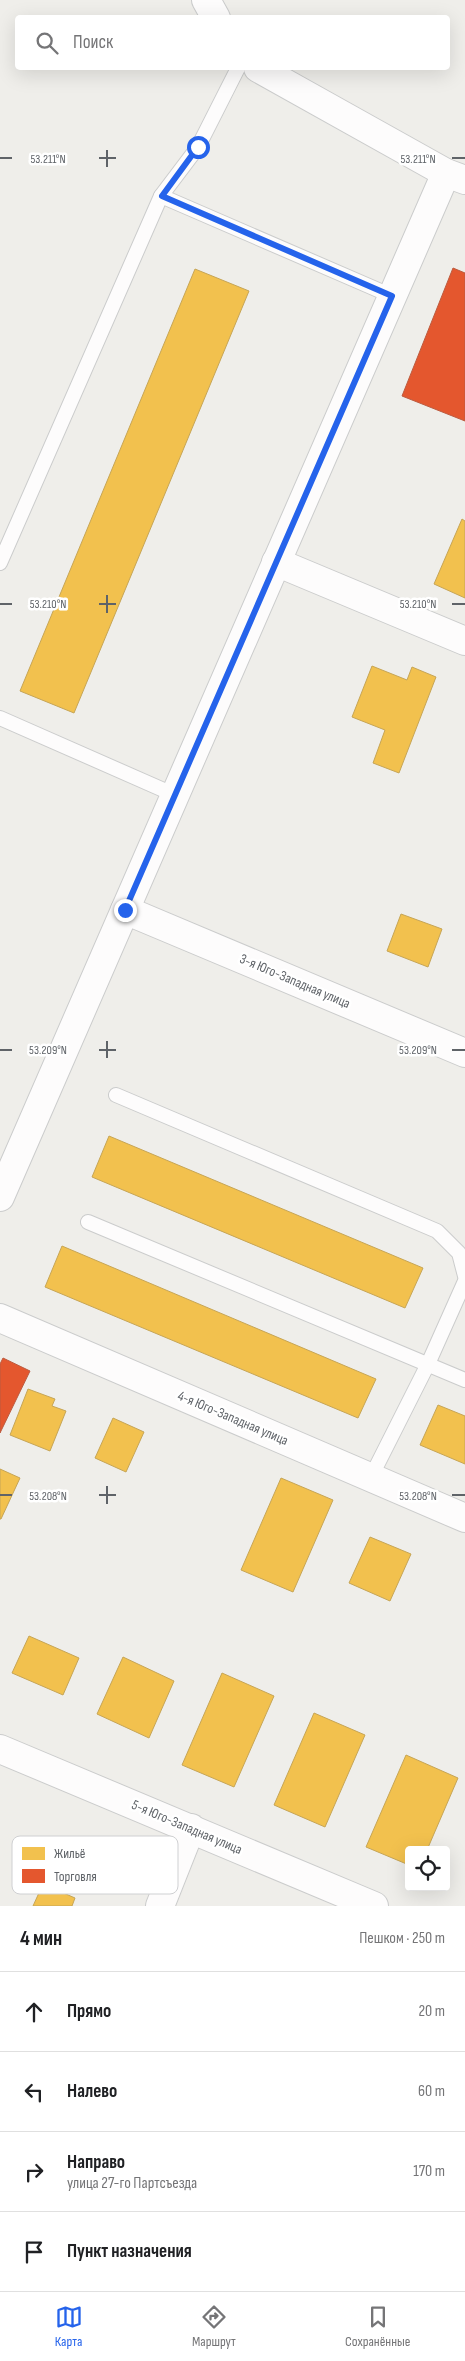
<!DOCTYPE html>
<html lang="ru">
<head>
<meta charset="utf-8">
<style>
	body { margin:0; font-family:"Sofia Sans Condensed",sans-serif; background:#f6f6f6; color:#202124 }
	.controls { position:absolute; right:15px; bottom:15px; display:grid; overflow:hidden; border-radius:5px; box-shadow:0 5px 20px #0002 }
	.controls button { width:45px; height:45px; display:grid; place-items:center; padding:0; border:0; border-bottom:1px solid #e0e0e0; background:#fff; color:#202124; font:25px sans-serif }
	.stop { position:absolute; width:15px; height:15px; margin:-11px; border:4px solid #2563eb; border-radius:50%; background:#fff }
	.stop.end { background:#2563eb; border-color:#fff; box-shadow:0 1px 5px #0008 }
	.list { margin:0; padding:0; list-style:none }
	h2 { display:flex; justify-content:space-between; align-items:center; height:65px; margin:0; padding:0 20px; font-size:21px }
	h2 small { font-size:16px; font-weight:400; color:#757577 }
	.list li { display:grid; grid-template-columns:32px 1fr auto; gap:15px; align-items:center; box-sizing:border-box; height:80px; padding:0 20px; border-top:1px solid #e0e0e0 }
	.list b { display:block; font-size:19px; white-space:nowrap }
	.list p { margin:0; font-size:16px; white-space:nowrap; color:#757577 }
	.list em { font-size:16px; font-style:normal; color:#757577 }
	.icon { flex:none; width:28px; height:28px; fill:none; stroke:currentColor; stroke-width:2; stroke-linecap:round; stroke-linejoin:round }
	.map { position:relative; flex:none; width:465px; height:1906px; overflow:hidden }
	.search { position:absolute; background:#fff; box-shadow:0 5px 20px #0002; left:15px; right:15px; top:15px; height:55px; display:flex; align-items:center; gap:12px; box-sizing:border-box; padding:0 18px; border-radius:5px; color:#757577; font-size:19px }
	.sheet { height:385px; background:#fff }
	nav { display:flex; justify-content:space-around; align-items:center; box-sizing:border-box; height:70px; border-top:1px solid #e0e0e0; background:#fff; font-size:14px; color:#757577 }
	nav a { display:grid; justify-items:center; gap:2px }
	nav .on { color:#2563eb }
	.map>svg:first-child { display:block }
</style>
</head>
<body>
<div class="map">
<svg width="465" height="1906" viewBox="0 0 465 1906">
	<rect width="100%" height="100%" fill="#efeeea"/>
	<!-- homes -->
	<g fill="#f2c14e" stroke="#c6a556">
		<polygon points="195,269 249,291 74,713 20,691"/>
		<polygon points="462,519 465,521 465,598 434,584"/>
		<polygon points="372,666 407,680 412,667 436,677 399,773 373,763 385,730 352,717"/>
		<polygon points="401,914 442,929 428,967 387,951"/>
		<polygon points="109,1136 423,1268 405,1308 92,1177"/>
		<polygon points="62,1246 376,1379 358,1418 45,1287"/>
		<polygon points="28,1389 55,1399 52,1406 66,1411 50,1451 10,1435"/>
		<polygon points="438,1405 465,1416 465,1464 420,1445"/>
		<polygon points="113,1418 144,1432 126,1472 95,1458"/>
		<polygon points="0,1469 20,1478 1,1519 0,1519"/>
		<polygon points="281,1478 333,1500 293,1592 241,1570"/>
		<polygon points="370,1537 411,1554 390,1601 349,1583"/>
		<polygon points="29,1636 79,1658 63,1695 12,1673"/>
		<polygon points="123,1657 174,1681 149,1738 97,1714"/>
		<polygon points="222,1673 274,1696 234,1787 182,1765"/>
		<polygon points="314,1713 365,1735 325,1827 274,1805"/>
		<polygon points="406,1755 458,1778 427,1850 409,1850 409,1865 366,1847"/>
		<polygon points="43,1884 75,1898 72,1906 33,1906"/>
	</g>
	<!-- shops -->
	<g fill="#e4572e" stroke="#bc5b3f">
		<polygon points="453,268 465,273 465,421 402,396"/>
		<polygon points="3,1358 30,1371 0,1433 0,1364"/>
	</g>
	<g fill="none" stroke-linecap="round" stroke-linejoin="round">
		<!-- service casing -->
		<g stroke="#cbcccc" stroke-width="16">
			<g id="service">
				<polyline points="161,196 198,147 238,68"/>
				<polyline points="0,563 161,196 392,296"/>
				<polyline points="0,718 175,795"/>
				<polyline points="116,1095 437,1231 459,1253 465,1276"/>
				<polyline points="88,1222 465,1380"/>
				<polyline points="371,1477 428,1364 465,1281"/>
			</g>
		</g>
		<!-- minor casing -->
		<g stroke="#cbcccc" stroke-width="30">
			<g id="minor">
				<polyline points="206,0 216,18"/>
				<polyline points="258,68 446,173 465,180"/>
				<polyline points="276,562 465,641"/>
				<polyline points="125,910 465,1053"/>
				<polyline points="0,1197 446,173"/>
				<polyline points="0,1318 465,1518"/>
				<polyline points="0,1749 374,1906"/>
				<polyline points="160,1906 191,1828"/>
			</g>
		</g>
		<!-- service -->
		<use href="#service" stroke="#fdfcfc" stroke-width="14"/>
		<!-- minor -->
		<use href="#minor" stroke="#fdfcfc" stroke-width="28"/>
	</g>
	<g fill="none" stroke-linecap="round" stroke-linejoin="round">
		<!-- route -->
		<polyline stroke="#2563eb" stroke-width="6" points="125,910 392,296 162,196 198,147"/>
	</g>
	<!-- ticks -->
	<path fill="none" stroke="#5f6368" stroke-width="2" d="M107 150V167M0 158H12M99 158H116M452 158H465M107 595V613M0 604H12M99 604H116M452 604H465M107 1041V1058M0 1050H12M99 1050H116M452 1050H465M107 1486V1504M0 1495H12M99 1495H116M452 1495H465"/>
	<g text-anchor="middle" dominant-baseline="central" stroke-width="5" stroke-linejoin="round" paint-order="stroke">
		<!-- street labels -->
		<g font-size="14" fill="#5f6368" stroke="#fff">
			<text transform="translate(295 981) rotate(23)">3-я Юго-Западная улица</text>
			<text transform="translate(233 1418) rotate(23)">4-я Юго-Западная улица</text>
			<text transform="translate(187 1827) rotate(23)">5-я Юго-Западная улица</text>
		</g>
	</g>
	<!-- legend -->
	<rect x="12" y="1836" width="166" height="58" rx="8" fill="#fff" stroke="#cfd0d2" stroke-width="1"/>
	<rect x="22" y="1847" width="23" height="13" fill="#f2c14e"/>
	<rect x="22" y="1869" width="23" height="14" fill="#e4572e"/>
	<g font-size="14" fill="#5f6368">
		<text x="54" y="1858">Жильё</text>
		<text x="54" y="1881">Торговля</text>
	</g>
	<g font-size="12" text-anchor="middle" fill="#5f6368" stroke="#fff" stroke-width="5" stroke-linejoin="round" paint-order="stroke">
		<text x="48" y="163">53.211°N</text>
		<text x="418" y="163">53.211°N</text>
		<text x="48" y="608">53.210°N</text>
		<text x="418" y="608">53.210°N</text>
		<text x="48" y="1054">53.209°N</text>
		<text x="418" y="1054">53.209°N</text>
		<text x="48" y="1500">53.208°N</text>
		<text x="418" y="1500">53.208°N</text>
	</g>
</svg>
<div class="controls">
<button><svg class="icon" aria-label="locate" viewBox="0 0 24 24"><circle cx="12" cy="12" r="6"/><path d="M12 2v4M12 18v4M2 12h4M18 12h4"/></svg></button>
</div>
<div class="stop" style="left:198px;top:147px"></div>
<div class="stop end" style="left:125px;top:910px"></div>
<div class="search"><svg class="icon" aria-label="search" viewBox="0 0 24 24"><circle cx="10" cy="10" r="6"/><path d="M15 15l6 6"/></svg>Поиск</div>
</div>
<section class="sheet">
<h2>4 мин<small>Пешком · 250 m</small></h2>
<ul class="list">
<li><svg class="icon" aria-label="ahead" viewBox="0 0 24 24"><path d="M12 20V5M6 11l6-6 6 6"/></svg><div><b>Прямо</b></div><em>20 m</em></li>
<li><svg class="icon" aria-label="left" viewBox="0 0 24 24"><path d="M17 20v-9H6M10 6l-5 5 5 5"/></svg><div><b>Налево</b></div><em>60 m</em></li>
<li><svg class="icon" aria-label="right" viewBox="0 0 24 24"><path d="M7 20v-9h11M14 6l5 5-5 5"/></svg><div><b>Направо</b><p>улица 27-го Партсъезда</p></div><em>170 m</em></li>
<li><svg class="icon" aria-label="arrive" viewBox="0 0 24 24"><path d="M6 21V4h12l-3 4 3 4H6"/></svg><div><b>Пункт назначения</b></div></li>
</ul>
</section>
<nav>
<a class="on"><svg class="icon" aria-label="map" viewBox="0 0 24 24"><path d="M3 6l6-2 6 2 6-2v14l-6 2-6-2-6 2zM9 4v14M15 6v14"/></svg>Карта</a>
<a><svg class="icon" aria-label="directions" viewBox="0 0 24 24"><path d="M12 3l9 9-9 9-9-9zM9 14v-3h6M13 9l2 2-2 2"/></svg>Маршрут</a>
<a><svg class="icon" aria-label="saved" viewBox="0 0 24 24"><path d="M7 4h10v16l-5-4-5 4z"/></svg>Сохранённые</a>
</nav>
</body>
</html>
